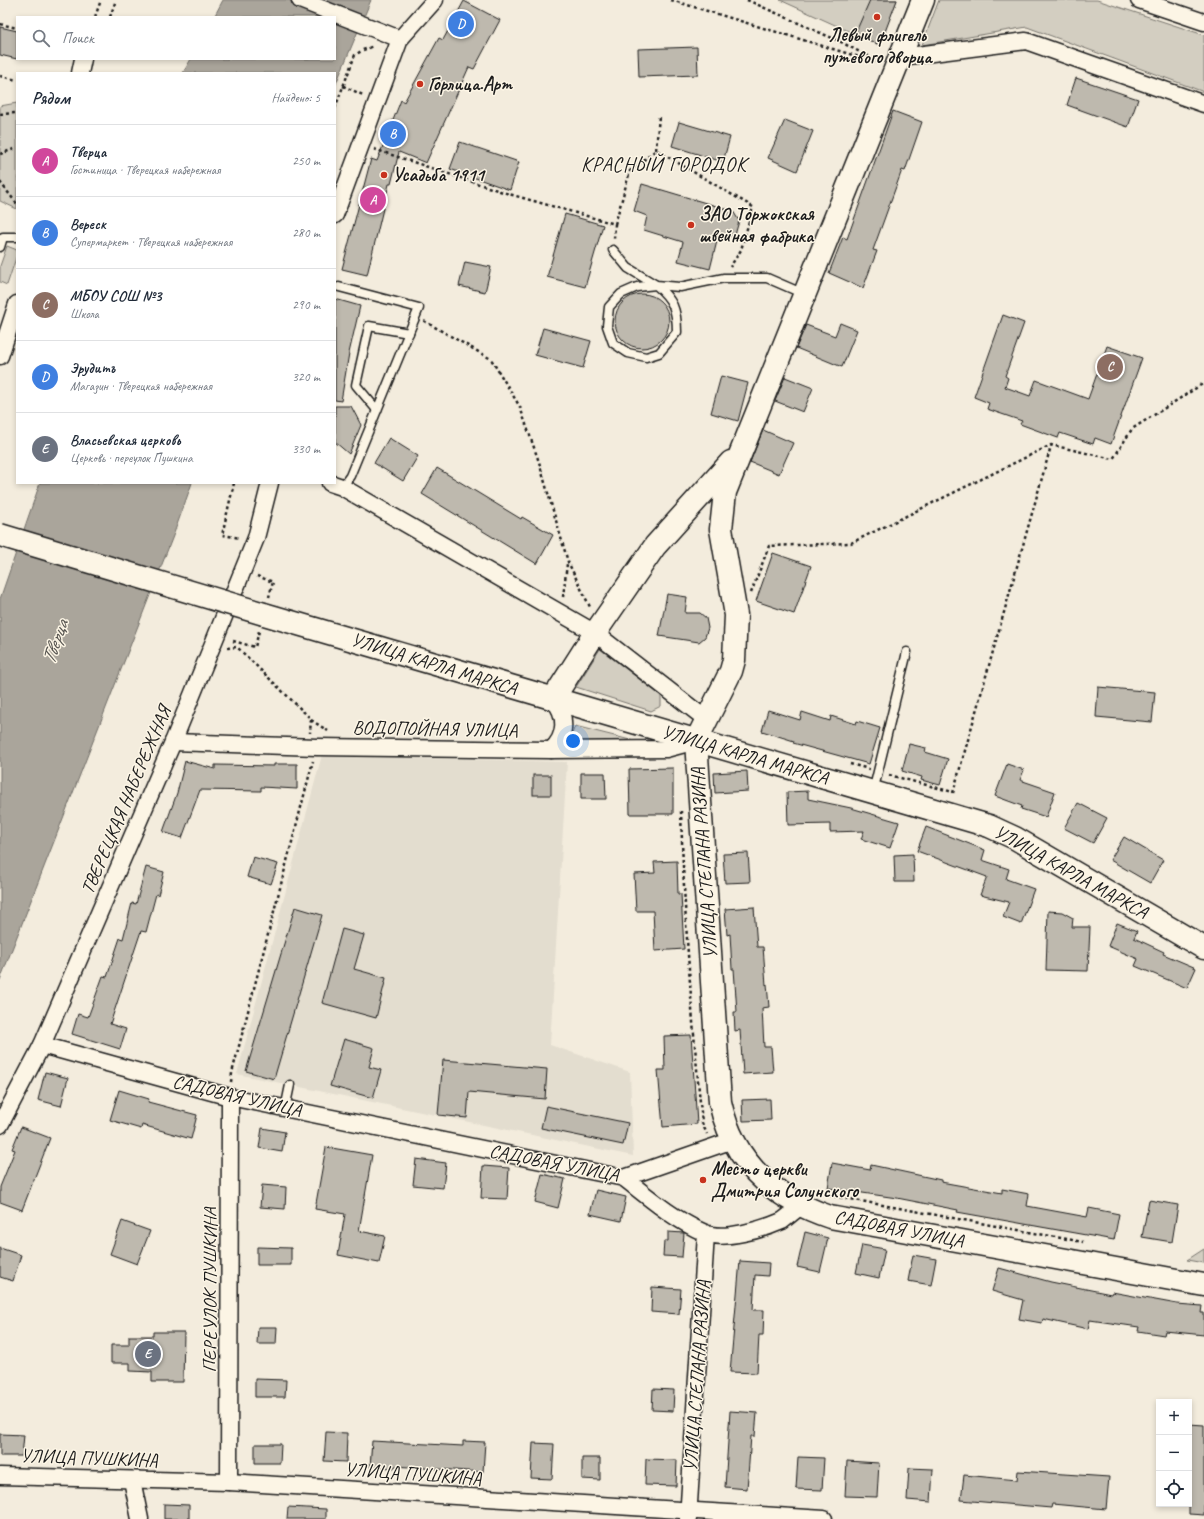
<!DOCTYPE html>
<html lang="ru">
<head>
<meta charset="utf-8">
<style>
	body { margin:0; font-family:Caveat,sans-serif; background:#f6f6f7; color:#1f2937 }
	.controls { position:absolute; right:12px; bottom:12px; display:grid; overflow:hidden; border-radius:0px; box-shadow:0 2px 6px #0003 }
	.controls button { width:36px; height:36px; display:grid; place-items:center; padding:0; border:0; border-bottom:1px solid #e0e1e3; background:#fff; color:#1f2937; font:20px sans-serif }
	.you { position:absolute; left:573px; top:741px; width:14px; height:14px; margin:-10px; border:3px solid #fff; border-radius:50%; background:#1a73e8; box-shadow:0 0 0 6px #1a73e833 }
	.badge { display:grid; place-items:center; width:26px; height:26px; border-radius:50%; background:#c8321e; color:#fff; font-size:13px; font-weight:700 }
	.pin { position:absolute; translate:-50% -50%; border:2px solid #fff; box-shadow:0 1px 4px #0006 }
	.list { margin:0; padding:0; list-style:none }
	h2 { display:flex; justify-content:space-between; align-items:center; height:52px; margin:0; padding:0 16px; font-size:17px }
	h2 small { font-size:13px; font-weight:400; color:#747a83 }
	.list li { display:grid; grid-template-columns:26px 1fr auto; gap:12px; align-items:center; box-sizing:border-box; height:72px; padding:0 16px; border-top:1px solid #e0e1e3 }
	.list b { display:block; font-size:15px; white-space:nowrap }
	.list p { margin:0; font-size:13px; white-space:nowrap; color:#747a83 }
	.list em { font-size:13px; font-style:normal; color:#747a83 }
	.icon { flex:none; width:22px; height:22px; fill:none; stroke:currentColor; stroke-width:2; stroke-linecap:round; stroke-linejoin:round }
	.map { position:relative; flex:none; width:1204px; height:1519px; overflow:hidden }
	.search { position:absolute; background:#fff; box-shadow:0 2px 6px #0003; left:16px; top:16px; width:320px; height:44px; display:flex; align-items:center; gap:10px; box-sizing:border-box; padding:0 14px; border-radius:0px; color:#747a83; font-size:15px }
	.panel { position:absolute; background:#fff; box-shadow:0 2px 6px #0003; left:16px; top:72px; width:320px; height:412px; border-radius:0px }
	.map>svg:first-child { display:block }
</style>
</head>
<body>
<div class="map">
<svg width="1204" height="1519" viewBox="0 0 1204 1519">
	<rect width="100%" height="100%" fill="#f3ecdd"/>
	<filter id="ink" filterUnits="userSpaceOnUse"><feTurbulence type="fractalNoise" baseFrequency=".025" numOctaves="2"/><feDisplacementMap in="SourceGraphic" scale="8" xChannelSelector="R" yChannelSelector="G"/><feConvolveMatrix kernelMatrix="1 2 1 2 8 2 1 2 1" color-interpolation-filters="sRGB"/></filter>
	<g filter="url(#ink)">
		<!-- built -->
		<polygon fill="#e3ddcf" points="322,755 567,762 550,1045 630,1072 633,1156 237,1074"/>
		<!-- green -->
		<g fill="#d3cec1" stroke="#78756e">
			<polygon points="780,0 897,0 879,45"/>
			<polygon points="939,0 1097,0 1204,35 1204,92 1027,27 922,45"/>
			<polygon points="17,103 17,209 0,201 0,106"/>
			<polygon points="7,246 17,250 17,255 7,285 0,282 0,266"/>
			<polygon points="600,649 661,696 661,706 651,711 576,687"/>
			<polygon points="575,726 642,743 569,742"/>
			<polygon points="1204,1249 1204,1263 1187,1260"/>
		</g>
		<!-- water -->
		<g fill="#aaa59b" stroke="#716e68">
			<polygon points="223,0 371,0 335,86 335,73 183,73 191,59 335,59 335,17 214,17"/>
			<polygon points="40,483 192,483 173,536 0,980 0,599"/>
		</g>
		<!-- building -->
		<g fill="#beb9ae" stroke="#1c1c1c">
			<polygon points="870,0 897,0 880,45 855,34"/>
			<polygon points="464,1 500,20 474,69 469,67 426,163 399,152 391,184 389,184 367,275 342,269 371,159 377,161 401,100 404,102 439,38 443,40"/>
			<polygon points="0,27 17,31 17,59 0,55"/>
			<polygon points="697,47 698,75 639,77 638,49"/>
			<polygon points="1076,78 1138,99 1128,127 1067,105"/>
			<polygon points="893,111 922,122 905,171 902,170 873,250 877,251 863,288 829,273 843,237 847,239"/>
			<polygon points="785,120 813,131 797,171 768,158"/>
			<polygon points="679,122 730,137 723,162 672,146"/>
			<polygon points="460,142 519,162 510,190 450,169"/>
			<polygon points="642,184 733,211 739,221 735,235 717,241 710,269 678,261 683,242 644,230 647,216 634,211"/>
			<polygon points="565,214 603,225 585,287 547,277"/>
			<polygon points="465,262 491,267 485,292 459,286"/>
			<circle cx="642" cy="321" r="27"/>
			<polygon points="335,299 360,306 349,353 341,401 335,400"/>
			<polygon points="1003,315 1024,323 1005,376 1008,378 1005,387 1030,396 1036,380 1088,399 1107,346 1142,358 1111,444 1095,438 1093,444 1060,433 1058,438 1020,424 1022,421 987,409 989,403 974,397"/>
			<polygon points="840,323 857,330 842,367 796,348 806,325 835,336"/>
			<polygon points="543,328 591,341 583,368 535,355"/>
			<polygon points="721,376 748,383 738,421 711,413"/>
			<polygon points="785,377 813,388 803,412 775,401"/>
			<polygon points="335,406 351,406 361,425 349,454 335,442"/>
			<polygon points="763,430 793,443 779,474 750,462"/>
			<polygon points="389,438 418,456 403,481 374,463"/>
			<polygon points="437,468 521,519 522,517 553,535 537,564 422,494"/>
			<polygon points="773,553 811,566 794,614 756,601"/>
			<polygon points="667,594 687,597 685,613 700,613 706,618 708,628 705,637 699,642 659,636"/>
			<polygon points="1098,687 1155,692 1152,722 1096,717"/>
			<polygon points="768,710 800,720 802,712 830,721 831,716 856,724 857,721 880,728 869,764 793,743 794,741 762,731"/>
			<polygon points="909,744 926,748 925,752 948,759 940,785 921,780 922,777 902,771"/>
			<polygon points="185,761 215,769 215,765 274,766 274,764 297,764 297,789 261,787 261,791 200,790 182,838 163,832 177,793"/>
			<polygon points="1007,764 1024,770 1020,780 1055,792 1046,817 1021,809 1022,806 995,796"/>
			<polygon points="673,768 673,814 630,814 629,769"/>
			<polygon points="747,771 748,791 715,793 714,773"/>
			<polygon points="581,773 605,773 606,799 581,799"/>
			<rect x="533" y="775" width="18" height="20"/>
			<polygon points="808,791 808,799 851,808 899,822 890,848 861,839 864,831 830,832 830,824 788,825 787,792"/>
			<polygon points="1078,803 1107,818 1093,843 1064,828"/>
			<polygon points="926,827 985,850 982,860 1009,869 1006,879 1034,889 1021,924 1003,917 1009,902 980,895 987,877 917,851"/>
			<polygon points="1124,837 1163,860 1150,883 1110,860"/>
			<polygon points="748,853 750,882 725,883 723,854"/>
			<polygon points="913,854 914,882 895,882 894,855"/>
			<polygon points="253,857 278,864 271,884 247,877"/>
			<polygon points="677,861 678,894 681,894 684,949 655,951 653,911 636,911 634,874 655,873 654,862"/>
			<polygon points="146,867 164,872 158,895 156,894 146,932 141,931 110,1024 126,1029 120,1049 72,1034 78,1014 88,1017 103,976 107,977 120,938 123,939 132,903 136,904"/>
			<polygon points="295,907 322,915 274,1079 246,1071"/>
			<polygon points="754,907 757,947 763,947 766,985 767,984 769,1007 762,1008 764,1047 771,1047 773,1072 743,1074 740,1030 735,1031 734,1012 737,1012 734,969 732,969 730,934 727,935 725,909"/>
			<polygon points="1048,911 1062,912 1073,918 1072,927 1090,927 1088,971 1046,970"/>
			<polygon points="1117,923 1137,931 1134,938 1164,952 1163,954 1196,968 1187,988 1135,966 1138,959 1108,946"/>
			<polygon points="342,929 364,935 354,969 386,978 376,1018 322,1003"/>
			<polygon points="691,1035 697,1124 663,1127 658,1070 665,1070 664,1036"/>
			<polygon points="344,1039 374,1048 369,1067 381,1070 373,1098 330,1086"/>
			<polygon points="443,1060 547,1069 545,1099 469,1092 467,1118 438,1115"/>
			<polygon points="45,1072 68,1078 61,1106 38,1100"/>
			<polygon points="119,1090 149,1099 148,1102 197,1115 191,1139 142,1125 141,1129 110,1120"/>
			<polygon points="770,1099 771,1120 743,1121 742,1100"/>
			<polygon points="546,1106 628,1123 623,1145 541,1128"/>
			<polygon points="21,1127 50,1138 22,1210 0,1202 0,1187 15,1150 12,1149"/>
			<polygon points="262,1128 285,1132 282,1152 259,1148"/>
			<polygon points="326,1147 372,1155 359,1231 385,1236 379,1263 338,1255 345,1214 315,1209"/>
			<polygon points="416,1159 446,1163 443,1188 413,1185"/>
			<polygon points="832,1163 870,1170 871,1165 941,1180 941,1182 1002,1193 1002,1189 1029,1194 1027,1206 1087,1217 1089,1208 1119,1214 1114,1240 957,1212 958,1210 897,1198 828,1188"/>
			<polygon points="483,1166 509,1168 507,1199 481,1198"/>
			<polygon points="542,1174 565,1179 558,1208 535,1202"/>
			<polygon points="262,1185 286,1187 285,1209 260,1207"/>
			<polygon points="596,1190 626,1197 621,1221 590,1214"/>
			<polygon points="1149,1200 1178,1205 1172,1242 1142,1237"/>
			<polygon points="122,1221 150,1231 137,1264 110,1254"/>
			<polygon points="668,1232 684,1233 682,1257 663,1256 664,1241 668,1241"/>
			<polygon points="805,1232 828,1238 820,1272 797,1267"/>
			<polygon points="862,1245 885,1249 879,1278 856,1273"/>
			<polygon points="257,1247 291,1248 291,1265 257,1265"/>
			<polygon points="0,1248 21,1255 13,1281 0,1277"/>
			<polygon points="913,1255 936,1259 931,1285 908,1281"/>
			<polygon points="740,1261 769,1263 768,1276 755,1275 753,1310 764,1310 763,1335 759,1335 757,1373 730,1372"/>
			<polygon points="999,1268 1051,1282 1111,1294 1112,1292 1177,1304 1202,1306 1201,1313 1204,1313 1204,1335 1165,1331 1164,1335 1138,1331 1139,1327 1090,1320 1088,1329 1043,1319 1042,1323 1019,1319 1023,1300 992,1291"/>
			<polygon points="652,1287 681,1289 679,1314 651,1312"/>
			<polygon points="258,1327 277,1327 276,1344 257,1344"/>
			<polygon points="153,1332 184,1332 183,1382 152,1382 152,1372 130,1371 130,1363 111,1363 111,1345 129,1345 129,1336 153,1336"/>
			<polygon points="255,1379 286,1380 285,1397 255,1397"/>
			<polygon points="653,1389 674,1390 673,1411 652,1410"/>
			<polygon points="730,1411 757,1413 755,1436 751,1436 747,1489 725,1487"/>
			<polygon points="1189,1424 1204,1425 1204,1515 1189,1514"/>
			<polygon points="326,1432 347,1433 346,1462 324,1461"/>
			<polygon points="0,1434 24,1435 22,1456 0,1456"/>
			<polygon points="372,1441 463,1446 463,1441 485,1442 483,1472 394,1466 394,1468 370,1467"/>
			<polygon points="533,1443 554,1444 552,1479 531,1478"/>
			<polygon points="255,1444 281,1444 280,1463 255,1463"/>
			<polygon points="798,1457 824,1458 822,1490 796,1489"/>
			<polygon points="582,1458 600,1458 600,1480 582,1479"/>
			<polygon points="646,1459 677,1460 676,1486 645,1485"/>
			<polygon points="847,1461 879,1463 877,1497 845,1496"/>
			<polygon points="909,1468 933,1469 931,1502 907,1500"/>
			<polygon points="1018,1471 1109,1477 1106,1509 1052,1504 1051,1508 961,1500 964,1475 1017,1480"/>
			<polygon points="164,1504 189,1505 189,1519 164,1519"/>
			<polygon points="288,1507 326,1509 326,1519 287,1519"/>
		</g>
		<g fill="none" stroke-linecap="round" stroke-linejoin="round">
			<!-- lane casing -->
			<g stroke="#1c1c1c" stroke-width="11">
				<g id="lane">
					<polyline points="0,247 3,237 17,237"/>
					<polyline points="613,250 628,268 656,285 680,287 724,278 767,278 804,294"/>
					<path d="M656 285C673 300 677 309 677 332L659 353 646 357 628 353 613 343 607 326 609 307 621 294 637 287Z"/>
					<polyline points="339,287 419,308 350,476 342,487"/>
					<polyline points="377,410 356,385 369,326 409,333"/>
					<polyline points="873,792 907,652"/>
					<polyline points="285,1109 290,1085"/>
				</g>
			</g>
			<!-- street casing -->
			<g stroke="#1c1c1c" stroke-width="19">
				<g id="street">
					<polyline points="300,0 400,39"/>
					<polyline points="1139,0 1204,22"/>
					<polyline points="901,57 1026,41 1204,104"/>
					<polyline points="80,73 83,59"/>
					<polyline points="335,215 400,39 435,0"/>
					<polyline points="0,356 17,304"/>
					<polyline points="330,483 342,487 595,633 707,720"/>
					<polyline points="173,742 317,747 551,750 666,749 696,741"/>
					<path d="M551 750C567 736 567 715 553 699"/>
					<polyline points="42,1045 230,1097 624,1178 733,1140"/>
					<polyline points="0,1125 42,1045 173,742 256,538 270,483"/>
					<path d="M624 1178C649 1198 675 1220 705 1233 723 1241 764 1229 782 1221 788 1217 795 1210 801 1206"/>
					<polyline points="0,1476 229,1482 824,1519"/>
					<polyline points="132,1480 140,1519"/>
					<polyline points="229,1482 230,1097"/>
					<polyline points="688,1519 706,1234"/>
				</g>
			</g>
			<!-- secondary casing -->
			<g stroke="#1c1c1c" stroke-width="25">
				<g id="secondary">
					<polyline points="553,699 595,633 655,546 731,462"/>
					<polyline points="696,741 731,671 734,660 736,615 721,529 725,492 923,0"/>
				</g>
			</g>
			<!-- primary casing -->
			<g stroke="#1c1c1c" stroke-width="25">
				<g id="primary">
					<polyline points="264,614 989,826 1015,838 1204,948"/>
					<path d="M696 741 720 1102C733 1162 773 1198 830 1217L1204 1285"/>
				</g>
			</g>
			<!-- path -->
			<g stroke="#1c1c1c" stroke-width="2.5" stroke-dasharray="3 3" stroke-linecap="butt">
				<polyline points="671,0 879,63"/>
				<polyline points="747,0 841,42 873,59"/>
				<polyline points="95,17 101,0"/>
				<polyline points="110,17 116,0"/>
				<polyline points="0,24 17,28"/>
				<polyline points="0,76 17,80"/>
				<polyline points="343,86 363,95"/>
				<polyline points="335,108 355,55 363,50 374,46"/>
				<polyline points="0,114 17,113"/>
				<polyline points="374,149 509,194 615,224 614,239"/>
				<polyline points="656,150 659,116"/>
				<polyline points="0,154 17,148"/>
				<polyline points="0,182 17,204"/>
				<polyline points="615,224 630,171 656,150 753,207 741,250 730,267"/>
				<polyline points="424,321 491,359 520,407 539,462 568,562 591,609"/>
				<polyline points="234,483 222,535 240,538"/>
				<polyline points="257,576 273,582 269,597"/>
				<polyline points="751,593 769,546 851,543 1051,445 1113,459 1132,429 1204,383"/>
				<polyline points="563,597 567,564"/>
				<polyline points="233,641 255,647 259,631"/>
				<polyline points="227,648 237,647 311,719 310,733"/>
				<polyline points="311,720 328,731"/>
				<polyline points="850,764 869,769"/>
				<polyline points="889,775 953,792"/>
				<polyline points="953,793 1051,446"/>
				<path d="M681 811C684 915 692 1019 702 1123L707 1134"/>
				<polyline points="231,1082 232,1073 313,761"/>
				<polyline points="828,1195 1083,1242"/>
			</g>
			<!-- lane -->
			<use href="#lane" stroke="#fcf5e5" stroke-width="8"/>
			<!-- street -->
			<use href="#street" stroke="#fcf5e5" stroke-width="16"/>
			<!-- secondary -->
			<use href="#secondary" stroke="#fcf5e5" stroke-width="22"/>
			<!-- primary -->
			<use href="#primary" stroke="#fcf5e5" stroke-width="22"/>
			<!-- primary-bridge casing -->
			<g stroke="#1c1c1c" stroke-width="25" stroke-linecap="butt">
				<polyline id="primary-bridge" points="0,535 264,614"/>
			</g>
			<!-- primary-bridge -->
			<use href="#primary-bridge" stroke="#fcf5e5" stroke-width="22"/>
		</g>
	</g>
	<!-- markers -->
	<g fill="#c8321e" stroke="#fcf5e5" stroke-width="1.5">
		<circle cx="877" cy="17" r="4"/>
		<circle cx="420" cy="84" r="4"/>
		<circle cx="384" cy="175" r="4"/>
		<circle cx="691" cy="225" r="4"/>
		<circle cx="703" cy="1180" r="4"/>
	</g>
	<g text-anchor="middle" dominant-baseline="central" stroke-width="3" stroke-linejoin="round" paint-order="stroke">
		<!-- poi labels -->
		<g font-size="19" font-weight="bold" fill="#1c1c1c" stroke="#fcf5e5" text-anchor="start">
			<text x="877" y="35" text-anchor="middle">Левый флигель<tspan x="877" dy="22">путевого дворца</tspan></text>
			<text x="428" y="84">Горлица.Арт</text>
			<text x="392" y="175">Усадьба 1911</text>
			<text x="699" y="214">ЗАО Торжокская<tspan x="699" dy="22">швейная фабрика</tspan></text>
			<text x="711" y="1169">Место церкви<tspan x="711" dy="22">Дмитрия Солунского</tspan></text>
		</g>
		<!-- street labels -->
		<g font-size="19" fill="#1c1c1c" stroke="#fcf5e5">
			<text transform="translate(434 664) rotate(17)">УЛИЦА КАРЛА МАРКСА</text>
			<text transform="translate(435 729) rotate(1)">ВОДОПОЙНАЯ УЛИЦА</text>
			<text transform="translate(745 755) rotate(16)">УЛИЦА КАРЛА МАРКСА</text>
			<text transform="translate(126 800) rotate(-67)">ТВЕРЕЦКАЯ НАБЕРЕЖНАЯ</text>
			<text transform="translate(704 863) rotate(-94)">УЛИЦА СТЕПАНА РАЗИНА</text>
			<text transform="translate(1071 872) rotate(29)">УЛИЦА КАРЛА МАРКСА</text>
			<text transform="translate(237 1096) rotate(13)">САДОВАЯ УЛИЦА</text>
			<text transform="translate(554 1163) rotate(11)">САДОВАЯ УЛИЦА</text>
			<text transform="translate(899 1229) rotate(11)">САДОВАЯ УЛИЦА</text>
			<text transform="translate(210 1290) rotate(-90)">ПЕРЕУЛОК ПУШКИНА</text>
			<text transform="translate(697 1376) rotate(-86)">УЛИЦА СТЕПАНА РАЗИНА</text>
			<text transform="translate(89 1458) rotate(2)">УЛИЦА ПУШКИНА</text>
			<text transform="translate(413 1474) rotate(4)">УЛИЦА ПУШКИНА</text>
		</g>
		<!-- neighbourhood labels -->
		<g font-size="20" letter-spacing="1" fill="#1c1c1c" stroke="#fcf5e5">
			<text x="664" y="164">КРАСНЫЙ ГОРОДОК</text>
		</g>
		<!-- water labels -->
		<g font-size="20" font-style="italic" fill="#55534f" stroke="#fcf5e5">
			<text transform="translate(55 642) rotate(-71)">Тверца</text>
		</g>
	</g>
</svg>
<div class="controls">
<button>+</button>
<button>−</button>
<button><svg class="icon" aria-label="locate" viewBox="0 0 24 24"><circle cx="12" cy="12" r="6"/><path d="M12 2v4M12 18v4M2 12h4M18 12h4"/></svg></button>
</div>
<div class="you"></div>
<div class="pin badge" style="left:373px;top:200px;background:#d1479c">A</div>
<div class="pin badge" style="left:393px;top:134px;background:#3f7fe0">B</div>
<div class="pin badge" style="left:1110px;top:367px;background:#8d6e63">C</div>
<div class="pin badge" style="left:461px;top:24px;background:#3f7fe0">D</div>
<div class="pin badge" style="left:148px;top:1354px;background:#6b7280">E</div>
<div class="search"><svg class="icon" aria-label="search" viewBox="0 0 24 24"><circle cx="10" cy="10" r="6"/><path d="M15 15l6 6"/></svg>Поиск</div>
<section class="panel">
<h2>Рядом<small>Найдено: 5</small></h2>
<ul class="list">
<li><span class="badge" style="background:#d1479c">A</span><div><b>Тверца</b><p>Гостиница · Тверецкая набережная</p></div><em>250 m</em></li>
<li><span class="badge" style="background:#3f7fe0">B</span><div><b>Вереск</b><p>Супермаркет · Тверецкая набережная</p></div><em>280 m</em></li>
<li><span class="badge" style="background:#8d6e63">C</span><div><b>МБОУ СОШ №3</b><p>Школа</p></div><em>290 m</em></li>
<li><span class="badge" style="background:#3f7fe0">D</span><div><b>Эрудитъ</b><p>Магазин · Тверецкая набережная</p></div><em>320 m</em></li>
<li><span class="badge" style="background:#6b7280">E</span><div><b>Власьевская церковь</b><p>Церковь · переулок Пушкина</p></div><em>330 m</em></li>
</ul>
</section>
</div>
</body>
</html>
